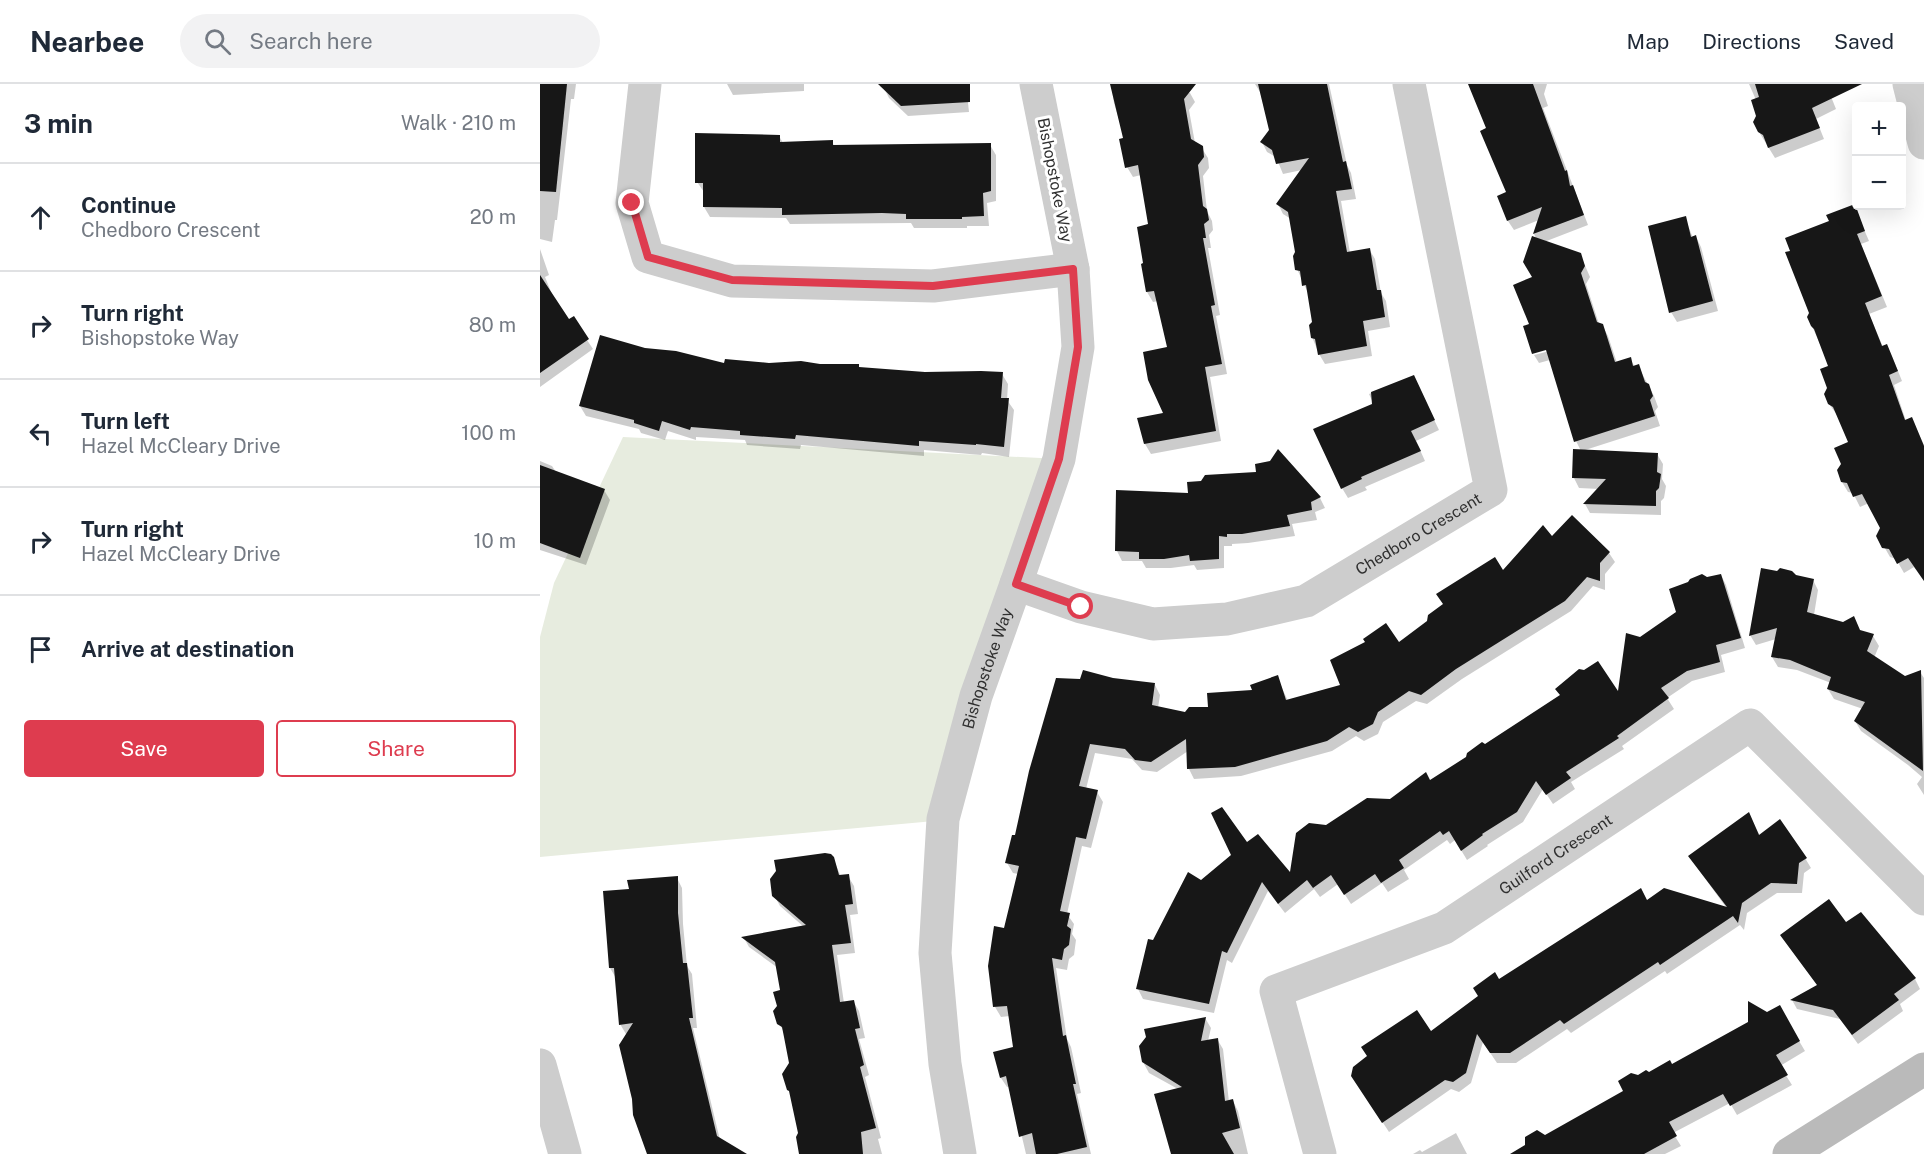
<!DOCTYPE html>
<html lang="en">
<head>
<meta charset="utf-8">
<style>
	body { margin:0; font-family:"Public Sans",sans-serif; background:#f2f2f3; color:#1f2937 }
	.controls { position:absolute; right:18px; top:18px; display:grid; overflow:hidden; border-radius:6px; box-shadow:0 6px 24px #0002 }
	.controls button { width:54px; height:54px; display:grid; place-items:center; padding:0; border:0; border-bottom:2px solid #e0e1e3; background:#fff; color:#1f2937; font:30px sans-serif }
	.stop { position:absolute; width:18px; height:18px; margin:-14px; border:4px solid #de3c4f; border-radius:50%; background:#fff }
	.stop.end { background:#de3c4f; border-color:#fff; box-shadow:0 2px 6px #0008 }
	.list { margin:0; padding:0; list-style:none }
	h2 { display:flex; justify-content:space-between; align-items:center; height:78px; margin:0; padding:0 24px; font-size:26px }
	h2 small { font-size:20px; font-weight:400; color:#747a83 }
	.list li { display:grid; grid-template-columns:39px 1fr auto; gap:18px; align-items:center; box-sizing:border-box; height:108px; padding:0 24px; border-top:2px solid #e0e1e3 }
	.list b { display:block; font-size:22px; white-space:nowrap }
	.list p { margin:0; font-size:20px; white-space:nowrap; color:#747a83 }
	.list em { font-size:20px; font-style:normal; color:#747a83 }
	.actions { display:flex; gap:12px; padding:18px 24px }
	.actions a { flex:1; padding:14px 0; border:2px solid #de3c4f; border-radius:6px; text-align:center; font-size:21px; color:#de3c4f }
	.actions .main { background:#de3c4f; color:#fff }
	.icon { flex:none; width:33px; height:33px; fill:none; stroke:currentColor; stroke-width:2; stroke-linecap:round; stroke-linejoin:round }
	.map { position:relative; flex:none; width:1384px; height:1070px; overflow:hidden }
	header { display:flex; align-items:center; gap:36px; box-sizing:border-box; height:84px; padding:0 30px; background:#fff; border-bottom:2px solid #e0e1e3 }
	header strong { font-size:28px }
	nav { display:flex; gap:33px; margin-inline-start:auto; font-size:21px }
	.search { width:420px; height:54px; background:#f2f2f3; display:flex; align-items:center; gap:15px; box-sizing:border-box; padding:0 21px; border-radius:33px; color:#747a83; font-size:22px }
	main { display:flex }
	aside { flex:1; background:#fff }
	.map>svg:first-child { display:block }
</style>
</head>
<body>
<header>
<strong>Nearbee</strong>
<div class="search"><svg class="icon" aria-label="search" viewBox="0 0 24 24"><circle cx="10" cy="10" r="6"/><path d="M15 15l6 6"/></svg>Search here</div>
<nav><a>Map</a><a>Directions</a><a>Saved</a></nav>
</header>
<main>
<aside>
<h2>3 min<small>Walk · 210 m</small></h2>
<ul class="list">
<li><svg class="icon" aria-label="ahead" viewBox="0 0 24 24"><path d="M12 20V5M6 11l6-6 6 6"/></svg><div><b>Continue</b><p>Chedboro Crescent</p></div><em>20 m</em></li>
<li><svg class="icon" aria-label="right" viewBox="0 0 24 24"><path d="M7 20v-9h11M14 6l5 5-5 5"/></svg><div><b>Turn right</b><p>Bishopstoke Way</p></div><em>80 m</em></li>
<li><svg class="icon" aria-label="left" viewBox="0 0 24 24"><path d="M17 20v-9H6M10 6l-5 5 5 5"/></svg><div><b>Turn left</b><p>Hazel McCleary Drive</p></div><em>100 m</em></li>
<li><svg class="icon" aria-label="right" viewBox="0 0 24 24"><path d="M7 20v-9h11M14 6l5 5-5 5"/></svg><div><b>Turn right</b><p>Hazel McCleary Drive</p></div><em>10 m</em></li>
<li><svg class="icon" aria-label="arrive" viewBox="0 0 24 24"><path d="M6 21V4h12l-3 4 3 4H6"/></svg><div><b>Arrive at destination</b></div></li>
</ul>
<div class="actions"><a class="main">Save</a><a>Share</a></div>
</aside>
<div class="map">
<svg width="1384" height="1070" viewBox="0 0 1384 1070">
	<rect width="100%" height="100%" fill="#fff"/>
	<!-- green -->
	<polygon fill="#e7ecdf" points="83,353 520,375 405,736 0,773 0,553 14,499"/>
	<!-- shadow -->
	<g fill="#0003">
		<polygon points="0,0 36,0 34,15 31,15 17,136 15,136 12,158 0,155"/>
		<polygon points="187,0 264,0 264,7 193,11"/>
		<polygon points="342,0 426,0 429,28 368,32 349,14"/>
		<polygon points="571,0 641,0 642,4 650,9 655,18 649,26 655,59 661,63 668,74 669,84 663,92 667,127 672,137 673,146 669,151 671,164 668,164 680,231 676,232 687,290 670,293 681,357 611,370 605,360 599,335 626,330 628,265 618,217 613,218 607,208 602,181 605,181 610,141 601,91 593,93 587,83 585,56 574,19"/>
		<polygon points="715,0 789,0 807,81 811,89 816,115 801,117 810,169 829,165 835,175 841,209 846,217 850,243 828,247 832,272 785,280 779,270 772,253 773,238 769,211 757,185 757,168 751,135 743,130 738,120 762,86 743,90 736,73 727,68 722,58 731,47 720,8"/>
		<polygon points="929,0 1007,0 1004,10 1008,22 1003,24 1048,141 1004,158 1040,170 1050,193 1046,200 1059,240 1062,241 1068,252 1077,279 1090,275 1095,283 1098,282 1114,312 1118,323 1115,327 1120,342 1042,367 1117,370 1123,380 1122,395 1126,402 1124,414 1121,417 1121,431 1050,429 1045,420 1059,405 1039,404 1034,394 1035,367 1041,367 1036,357 1010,276 999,279 994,271 1013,266 991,241 997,156 994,150 999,136 974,146 968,137 968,109 948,45"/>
		<polygon points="1209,0 1286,0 1296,25 1276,35 1284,55 1235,74 1219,48 1216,16"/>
		<polygon points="239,52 243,59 292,58 295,63 450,61 456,71 456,117 447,119 449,142 427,142 427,144 374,144 371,139 250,140 246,134 170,133 164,123 164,108 157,98"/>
		<polygon points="1314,122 1329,157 1321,160 1347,223 1329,230 1343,263 1347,262 1352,272 1362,297 1354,301 1366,337 1372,335 1384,361 1384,497 1374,483 1364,489 1356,475 1350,473 1338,452 1341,444 1329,419 1320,423 1313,409 1308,408 1302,398 1310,359 1298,332 1289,320 1290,283 1272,242 1291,138"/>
		<polygon points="1145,134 1153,154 1156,153 1161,163 1178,227 1137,238 1131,228"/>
		<polygon points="0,165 9,191 5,193 14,215 29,237 47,256 53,265 0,303"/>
		<polygon points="104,265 186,281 320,285 385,290 462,290 468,300 467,316 474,326 469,373 442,369 441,371 384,366 384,372 261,361 260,365 207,361 205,356 156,353 156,356 128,347 125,356 101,349 99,345 46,332 40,322"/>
		<polygon points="873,292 899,346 876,357 885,377 825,403 827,406 808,414 802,404 834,321 829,310"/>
		<polygon points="738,367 780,414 785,424 775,428 777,436 752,440 755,452 708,459 692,460 692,462 684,462 684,484 657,486 654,481 631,484 606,484 602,477 582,477 577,467 649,411 718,390 731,379"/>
		<polygon points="0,377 12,382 16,388 64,406 70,416 46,481 0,466"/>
		<polygon points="1012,454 1069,469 1075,478 1065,490 1065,506 1053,502 1031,527 922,595 887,620 876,617 843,638 838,650 824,657 816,652 792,667 701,692 654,695 649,685 648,667 617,688 602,686 592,675 555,669 546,705 557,708 563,718 551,764 542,762 527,830 534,840 532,850 536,856 534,871 529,875 527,886 516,884 527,955 531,963 541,1009 537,1010 551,1070 486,1070 470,1002 467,1003 461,994 474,964 470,932 461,933 455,923 465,846 478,790 473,789 467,779 476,753 573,596 615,601 620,611 618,624 646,630 670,624 714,608 737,593 748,617 802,602 858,560"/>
		<polygon points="1181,491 1186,501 1205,564 1181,571 1185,588 1152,597 1127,614 1134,625 1082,662 1084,665 1031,698 1035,705 1013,720 1003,705 983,738 947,761 948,762 927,776 915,756 910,760 907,756 864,786 869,795 848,808 842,799 811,820 798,800 780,813 774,805 745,829 728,807 692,879 687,876 674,929 603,915 598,905 613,858 662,798 707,760 751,792 786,742 890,698 945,662 1078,611 1100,555 1138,529 1167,495"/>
		<polygon points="1255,493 1273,496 1278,506 1274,531 1333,552 1339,562 1334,574 1365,594 1380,588 1384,594 1384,711 1377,700 1382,693 1368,681 1321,647 1315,637 1323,625 1294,615 1288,605 1291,599 1257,586 1238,583 1232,573 1236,555 1216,561 1210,551"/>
		<polygon points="1209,730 1220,752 1265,774 1271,784 1264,789 1262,809 1237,809 1207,829 1204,846 1200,841 1127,890 1125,887 1031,949 1027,945 976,979 957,979 943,958 931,999 919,1008 911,1005 849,1048 819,1002 959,897 1107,818 1188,826 1156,782"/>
		<polygon points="293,774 301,793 308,792 314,802 318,830 310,831 315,869 297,871 304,919 313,917 319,927 325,954 319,955 329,991 325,993 341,1054 338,1055 342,1070 262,1070 250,980 245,950 239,939 241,907 238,884 209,863 204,854 264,843 240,822 234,811"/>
		<polygon points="137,794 142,804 143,840 147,882 152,890 157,944 153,944 180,1056 189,1070 108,1070 86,950 80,940 76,894 70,884 65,808 91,806"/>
		<polygon points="1321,830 1375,895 1380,905 1360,920 1363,927 1318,960 1300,935 1257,925 1252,916 1278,902 1241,852 1306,840"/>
		<polygon points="1239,923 1265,967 1240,982 1252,1001 1197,1031 1190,1019 1133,1049 1141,1062 1125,1070 976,1070 1085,1007 1098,993 1132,982"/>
		<polygon points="665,934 671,944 668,957 677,955 683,965 689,1018 693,1017 698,1027 708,1070 633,1070 638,1005 609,989 603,978"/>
		<polygon points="916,1049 927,1070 873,1070 880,1066 882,1068"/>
	</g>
	<!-- building -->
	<g fill="#171717">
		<polygon points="0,0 27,0 16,108 0,107"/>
		<polygon points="338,0 430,0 430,18 361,22"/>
		<polygon points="570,0 656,0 644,15 651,55 663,62 664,73 658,81 663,122 667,125 669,136 664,140 666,154 663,154 675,221 671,222 682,280 665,283 676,347 604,360 597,334 623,329 608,296 603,268 627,263 614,207 606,208 601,180 603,179 597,143 608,140 598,81 585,84 579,55 583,54"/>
		<polygon points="718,0 787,0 803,78 806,77 812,105 796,107 807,168 830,164 837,206 841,206 845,233 823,237 827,262 778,271 775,255 771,254 769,241 772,238 766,201 762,202 760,187 755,186 753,172 755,168 748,128 736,120 769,74 736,80 732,66 720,58 729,46"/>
		<polygon points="928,0 993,0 1025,87 1027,86 1030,102 1033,101 1044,131 993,150 1002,123 967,137 957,112 966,108 940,47 946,44"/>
		<polygon points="1215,0 1322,0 1272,24 1280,44 1228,64 1223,51 1218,48 1213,38 1216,32 1211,16 1219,13"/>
		<polygon points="155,49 240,51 240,58 293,56 293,61 451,59 451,107 443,109 444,132 422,133 422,135 366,135 366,130 342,129 242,131 242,124 163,123 163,99 155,99"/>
		<polygon points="1315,120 1325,147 1317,150 1342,212 1325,219 1342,262 1347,260 1358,287 1349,291 1365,336 1372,333 1384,362 1384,497 1368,474 1357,480 1349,465 1342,464 1336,452 1340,444 1322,410 1313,413 1307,399 1301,398 1297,386 1301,380 1294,364 1308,358 1293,323 1288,320 1284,310 1287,304 1280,285 1288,282 1274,245 1271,242 1267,233 1269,229 1245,168 1250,167 1245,154 1289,137 1286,131"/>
		<polygon points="1146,132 1151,153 1156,151 1173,217 1129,229 1108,142"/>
		<polygon points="992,152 1041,169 1045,182 1041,189 1057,238 1063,240 1075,278 1091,273 1093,282 1099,280 1105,298 1109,300 1113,312 1110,316 1115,332 1034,358 1006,266 992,270 983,242 989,240 973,201 992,193 983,178"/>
		<polygon points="0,191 29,235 34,232 49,255 0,289"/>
		<polygon points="60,251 105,264 136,267 184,279 185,275 229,279 261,277 280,280 319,280 319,283 385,288 441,287 463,288 461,314 469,314 464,363 436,360 436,361 379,357 379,362 256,351 255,355 200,351 200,347 151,343 150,346 122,337 119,347 94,339 94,336 39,322"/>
		<polygon points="874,291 895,336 871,347 881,367 821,393 822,395 801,405 773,345 832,320 831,308"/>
		<polygon points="738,365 781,413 771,418 772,426 747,431 750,442 702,450 687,450 687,453 679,452 679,475 650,477 649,471 624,475 599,475 599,468 575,467 576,406 648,409 647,398 661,397 665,391 716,388 715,380 730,377"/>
		<polygon points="1033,365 1118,369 1117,388 1121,390 1119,404 1116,407 1116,422 1043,420 1066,395 1032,394"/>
		<polygon points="0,381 65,405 40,474 0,459"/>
		<polygon points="1032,431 1070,468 1060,479 1060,497 1047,493 1025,517 916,585 881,611 869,607 838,628 833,640 818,648 809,643 787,657 695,683 647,685 646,655 611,678 595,676 585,665 550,660 539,702 558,706 546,755 536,753 520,827 530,829 527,842 531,845 529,861 524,865 522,876 512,874 523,952 526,951 536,1000 533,1000 547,1063 517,1070 496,1070 492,1049 479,1053 466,992 460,994 453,968 473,963 467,922 453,923 448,882 454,842 464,844 479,782 465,779 472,751 475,751 489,687 516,594 540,595 543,586 573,594 615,599 612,621 645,628 649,623 668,623 667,609 712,606 710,601 738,591 746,616 800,601 790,576 825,558 823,555 846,539 859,558 887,537 888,531 903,520 896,510 955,473 963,486 1003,441 1012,452"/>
		<polygon points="1221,484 1237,487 1240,484 1252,487 1256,491 1274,495 1267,528 1303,538 1314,532 1320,546 1334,550 1327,567 1365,592 1381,586 1383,687 1314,637 1325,618 1287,605 1291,593 1250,576 1231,573 1237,544 1209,552"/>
		<polygon points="1162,490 1167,493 1181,490 1201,554 1176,561 1180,578 1147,587 1121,604 1129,614 1077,652 1079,654 1026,688 1031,694 1006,711 996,697 977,728 942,750 943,751 921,767 909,747 903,751 900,747 859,776 864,784 841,799 835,790 804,811 791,791 773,804 767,796 738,820 722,798 687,869 682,867 669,920 596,905 608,855 613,856 648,788 661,796 691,771 671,729 682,723 707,758 718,750 750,788 756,749 769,739 786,741 827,714 850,715 886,688 890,696 926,673 927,669 942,658 945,660 1020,611 1015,605 1039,585 1044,586 1058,577 1078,607 1086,549 1100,553 1136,528 1129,505 1148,498 1150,495"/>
		<polygon points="1209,728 1219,751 1240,735 1267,774 1259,779 1257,800 1231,799 1202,819 1198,839 1193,832 1120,881 1118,878 1024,940 1020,936 970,969 950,969 937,950 926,989 913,998 905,996 842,1039 811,992 813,983 827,972 821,963 877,926 891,947 938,912 933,904 955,888 959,895 1101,804 1107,816 1124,804 1187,823 1148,772"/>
		<polygon points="285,769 291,770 294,773 299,791 309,790 313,820 305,821 311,859 292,861 300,918 314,916 320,944 315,945 324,981 320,983 336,1044 321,1048 323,1070 259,1070 256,1053 258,1049 249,1007 247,1006 242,990 249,979 244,953 242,943 237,940 233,927 237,922 233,908 240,906 235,878 201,853 266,841 232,812 230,795 236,787 234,776"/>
		<polygon points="138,792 138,829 143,879 147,879 153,934 149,934 177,1052 207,1070 107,1070 93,1031 92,1015 79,961 93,939 79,941 74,884 69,884 63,807 89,805 87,796"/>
		<polygon points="1289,815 1306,838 1321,828 1376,894 1354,910 1359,916 1312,951 1293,926 1250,916 1277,901 1240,851"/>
		<polygon points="1208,917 1227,928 1240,921 1260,957 1236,971 1248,991 1190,1022 1183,1010 1129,1038 1137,1052 1104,1070 970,1070 985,1061 985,1053 997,1046 1005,1051 1083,1007 1078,997 1091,989 1098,991 1106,986 1109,988 1130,976 1132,980 1208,938"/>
		<polygon points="666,933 661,957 678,954 685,1017 693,1015 700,1044 682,1049 694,1070 631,1070 614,1010 642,1003 602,978 599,962 606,953 604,945"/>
	</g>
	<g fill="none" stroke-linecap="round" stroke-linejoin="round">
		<!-- street -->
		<g stroke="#cdcdcd" stroke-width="33">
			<polyline points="105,0 92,119 108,173 192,197 393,202 533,185"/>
			<polyline points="1369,0 1384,59"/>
			<path id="s1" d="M476 500 541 523 613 540 687 535 766 517 951 406 869 0"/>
			<polyline points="0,981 25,1070"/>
			<path id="s2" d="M420 1070 405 980 395 869 403 735 436 612 476 500 519 375 538 263 533 185 496 0"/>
			<path id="s3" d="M780 1070 736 907 904 844 1210 641 1384 815"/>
		</g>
		<!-- secondary -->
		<polyline stroke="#bababa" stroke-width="33" points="1249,1070 1384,985"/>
	</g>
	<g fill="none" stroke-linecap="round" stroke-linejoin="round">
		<!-- route -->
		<polyline stroke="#de3c4f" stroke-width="8" points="92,119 108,173 192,196 393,202 533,185 538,263 519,375 476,500 541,523"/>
	</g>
	<g text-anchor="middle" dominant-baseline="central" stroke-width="6" stroke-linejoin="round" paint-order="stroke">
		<!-- street labels -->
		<g font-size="16" fill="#303030" stroke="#fff">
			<text transform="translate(515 96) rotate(79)">Bishopstoke Way</text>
			<text stroke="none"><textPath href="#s1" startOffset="429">Chedboro Crescent</textPath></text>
			<text stroke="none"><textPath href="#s2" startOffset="494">Bishopstoke Way</textPath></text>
			<text stroke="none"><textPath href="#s3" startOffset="482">Guilford Crescent</textPath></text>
		</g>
	</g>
</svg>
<div class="controls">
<button>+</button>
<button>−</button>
</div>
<div class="stop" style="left:541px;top:523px"></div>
<div class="stop end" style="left:92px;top:119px"></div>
</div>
</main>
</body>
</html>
